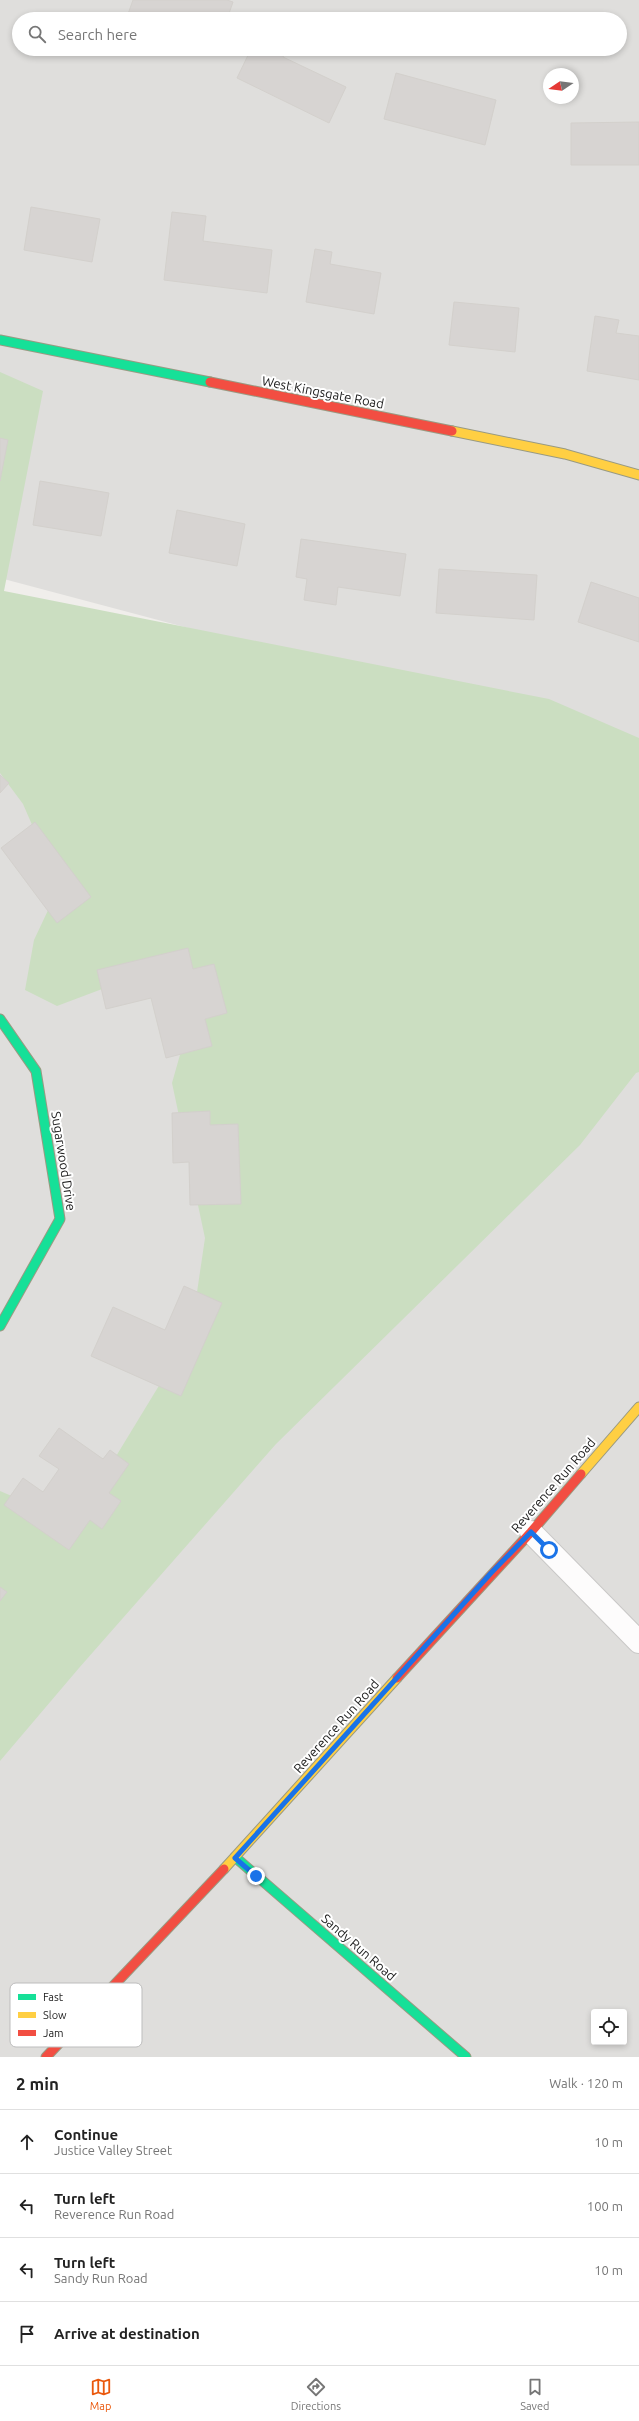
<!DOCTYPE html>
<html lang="en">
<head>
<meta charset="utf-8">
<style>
	body { margin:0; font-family:Ubuntu,sans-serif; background:#f6f6f6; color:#222 }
	.controls { position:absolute; right:12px; bottom:12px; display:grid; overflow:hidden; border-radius:4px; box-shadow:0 2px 6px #0003 }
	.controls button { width:36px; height:36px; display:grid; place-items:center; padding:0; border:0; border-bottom:1px solid #e0e0e0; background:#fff; color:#222; font:20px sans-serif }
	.compass { position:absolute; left:543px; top:68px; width:36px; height:36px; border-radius:50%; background:#fff; box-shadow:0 2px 6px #0003; rotate:257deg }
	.stop { position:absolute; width:12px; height:12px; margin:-9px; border:3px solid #1a73e8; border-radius:50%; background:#fff }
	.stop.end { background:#1a73e8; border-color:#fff; box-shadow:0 1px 4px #0008 }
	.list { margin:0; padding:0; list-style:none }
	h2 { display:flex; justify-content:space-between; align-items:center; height:52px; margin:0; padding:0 16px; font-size:17px }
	h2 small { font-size:13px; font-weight:400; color:#767676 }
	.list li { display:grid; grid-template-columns:26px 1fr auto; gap:12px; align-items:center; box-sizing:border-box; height:64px; padding:0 16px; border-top:1px solid #e0e0e0 }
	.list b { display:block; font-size:15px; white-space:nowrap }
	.list p { margin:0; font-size:13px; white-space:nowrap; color:#767676 }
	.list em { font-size:13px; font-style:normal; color:#767676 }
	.icon { flex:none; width:22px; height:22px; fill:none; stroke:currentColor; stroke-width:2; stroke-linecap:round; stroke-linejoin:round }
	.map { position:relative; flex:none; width:639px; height:2057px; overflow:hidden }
	.search { position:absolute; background:#fff; box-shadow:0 2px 6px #0003; left:12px; right:12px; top:12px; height:44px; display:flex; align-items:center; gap:10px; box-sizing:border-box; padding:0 14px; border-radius:22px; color:#767676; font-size:15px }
	.sheet { height:308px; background:#fff }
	nav { display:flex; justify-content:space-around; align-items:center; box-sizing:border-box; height:56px; border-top:1px solid #e0e0e0; background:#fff; font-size:11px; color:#767676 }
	nav a { display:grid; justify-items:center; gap:2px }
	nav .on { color:#ea580c }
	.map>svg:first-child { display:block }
</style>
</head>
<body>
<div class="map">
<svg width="639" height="2057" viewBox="0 0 639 2057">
	<rect width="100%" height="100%" fill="#f0eeeb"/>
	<!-- residential -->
	<g fill="#dfdedc" fill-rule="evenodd">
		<path d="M0 0H639V748L0 578ZM19 19H620V49H19ZM549 74H573V98H549Z"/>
		<path d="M0 605 639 1034V2057H0ZM594 2012H624V2042H594Z"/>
	</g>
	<!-- forest -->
	<polygon fill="#cbdec1" points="0,372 43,391 4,591 549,699 639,738 639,1072 636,1073 580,1145 276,1444 79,1668 0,1761 0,1491 56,1515 90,1499 191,1333 205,1238 172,1083 191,1016 142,974 57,1006 25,990 34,940 59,887 23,804 0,773"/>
	<!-- building -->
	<g fill="#d7d4d2" stroke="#d3d0cc">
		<polygon points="133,0 227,0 233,2 227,19 144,19 128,14"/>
		<polygon points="251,49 286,49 283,57 346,87 329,123 237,78"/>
		<polygon points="396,73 496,100 485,145 384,119"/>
		<polygon points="639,122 639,165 571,165 571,123"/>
		<polygon points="31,207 100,219 92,262 24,250"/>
		<polygon points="172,212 206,216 203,241 272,250 267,293 164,280"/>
		<polygon points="315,249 332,252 330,264 381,273 374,314 306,302"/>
		<polygon points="454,302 519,308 515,352 449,345"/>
		<polygon points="595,316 619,320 616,333 639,336 639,380 587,371"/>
		<polygon points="0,438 8,440 0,481"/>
		<polygon points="40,481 109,493 101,536 33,525"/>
		<polygon points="177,510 245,524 237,566 169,553"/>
		<polygon points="301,539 406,554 400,596 338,587 336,605 304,600 307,579 296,577"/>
		<polygon points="439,569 537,575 534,620 436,613"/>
		<polygon points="591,582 639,598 639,642 578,622"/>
		<polygon points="0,775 9,783 0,793"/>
		<polygon points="35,822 91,897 57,923 1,848"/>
		<polygon points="188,948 193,969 214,964 227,1013 205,1019 212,1046 166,1058 151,998 106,1009 97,970"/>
		<polygon points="210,1111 210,1125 238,1124 241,1204 190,1205 189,1162 173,1163 172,1113"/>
		<polygon points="184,1286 222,1303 181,1396 91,1356 113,1307 165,1330"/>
		<polygon points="59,1428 103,1459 110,1450 129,1464 109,1493 121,1501 102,1529 90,1520 69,1550 4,1505 23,1478 43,1492 59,1469 39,1456"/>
		<polygon points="0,1587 7,1592 0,1601"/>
	</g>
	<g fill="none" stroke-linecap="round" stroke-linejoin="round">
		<!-- street casing -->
		<g stroke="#c9c8c7" stroke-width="24">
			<polyline id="street" points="531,1532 639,1642"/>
		</g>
		<!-- fast casing -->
		<g stroke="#999a82" stroke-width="11">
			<g id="fast">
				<polyline points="0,340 210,382"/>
				<polyline points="0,1019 36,1071 60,1219 0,1326"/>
				<polyline points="235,1857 466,2057"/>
			</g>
		</g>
		<!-- slow casing -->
		<g stroke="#999a82" stroke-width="11">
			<g id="slow">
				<polyline points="452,431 565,454 639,475"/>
				<polyline points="581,1474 639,1407"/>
				<polyline points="224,1869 397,1678"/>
			</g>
		</g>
		<!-- jam casing -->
		<g stroke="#999a82" stroke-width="11">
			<g id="jam">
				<polyline points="210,382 452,431"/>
				<polyline points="397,1678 531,1532 581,1474"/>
				<polyline points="46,2057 224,1869"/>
			</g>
		</g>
		<!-- street -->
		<use href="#street" stroke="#fdfcfc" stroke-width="22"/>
		<!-- fast -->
		<use href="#fast" stroke="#16e098" stroke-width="9"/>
		<!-- slow -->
		<use href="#slow" stroke="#ffcf43" stroke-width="9"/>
		<!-- jam -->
		<use href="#jam" stroke="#f24e42" stroke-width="9"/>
	</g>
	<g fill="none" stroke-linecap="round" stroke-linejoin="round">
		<!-- route -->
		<polyline stroke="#1a73e8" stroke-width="5" points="256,1876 235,1858 491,1573 531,1532 549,1550"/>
	</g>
	<g text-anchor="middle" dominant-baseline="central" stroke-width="4" stroke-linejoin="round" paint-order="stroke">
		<!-- street labels -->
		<g font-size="13" fill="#222" stroke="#fff">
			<text transform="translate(323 392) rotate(11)">West Kingsgate Road</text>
			<text transform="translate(64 1161) rotate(81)">Sugarwood Drive</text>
			<text transform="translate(553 1485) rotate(-49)">Reverence Run Road</text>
			<text transform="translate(336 1726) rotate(-48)">Reverence Run Road</text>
			<text transform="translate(359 1947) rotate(41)">Sandy Run Road</text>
		</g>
	</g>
	<!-- legend -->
	<rect x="10" y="1983" width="132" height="64" rx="6" fill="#fff" stroke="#bdbdbd" stroke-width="1"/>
	<rect x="18" y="1994" width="18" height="6" fill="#16e098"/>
	<rect x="18" y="2012" width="18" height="6" fill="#ffcf43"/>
	<rect x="18" y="2030" width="18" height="6" fill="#f24e42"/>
	<g font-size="11" fill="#222">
		<text x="43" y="2001">Fast</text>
		<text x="43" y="2019">Slow</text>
		<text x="43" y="2037">Jam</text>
	</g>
</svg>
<div class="controls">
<button><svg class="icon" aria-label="locate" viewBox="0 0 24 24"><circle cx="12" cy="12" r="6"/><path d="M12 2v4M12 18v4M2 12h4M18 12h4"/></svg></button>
</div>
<svg class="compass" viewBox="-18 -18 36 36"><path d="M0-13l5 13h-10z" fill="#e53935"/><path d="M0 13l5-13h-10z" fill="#767676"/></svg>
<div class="stop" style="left:549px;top:1550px"></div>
<div class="stop end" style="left:256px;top:1876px"></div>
<div class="search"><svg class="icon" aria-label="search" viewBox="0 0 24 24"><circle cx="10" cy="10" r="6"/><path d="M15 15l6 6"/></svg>Search here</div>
</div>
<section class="sheet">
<h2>2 min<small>Walk · 120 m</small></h2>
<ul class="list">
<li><svg class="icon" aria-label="ahead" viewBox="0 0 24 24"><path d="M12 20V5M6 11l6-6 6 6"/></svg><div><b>Continue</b><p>Justice Valley Street</p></div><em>10 m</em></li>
<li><svg class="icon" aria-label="left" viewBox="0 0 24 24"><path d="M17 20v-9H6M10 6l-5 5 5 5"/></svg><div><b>Turn left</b><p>Reverence Run Road</p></div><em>100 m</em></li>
<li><svg class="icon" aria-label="left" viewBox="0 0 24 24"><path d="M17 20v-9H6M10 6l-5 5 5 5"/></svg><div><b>Turn left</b><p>Sandy Run Road</p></div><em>10 m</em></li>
<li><svg class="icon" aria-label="arrive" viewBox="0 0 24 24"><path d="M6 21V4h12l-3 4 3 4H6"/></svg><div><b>Arrive at destination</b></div></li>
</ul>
</section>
<nav>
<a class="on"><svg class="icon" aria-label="map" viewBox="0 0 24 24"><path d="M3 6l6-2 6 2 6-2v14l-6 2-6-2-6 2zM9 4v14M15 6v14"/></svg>Map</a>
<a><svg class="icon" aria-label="directions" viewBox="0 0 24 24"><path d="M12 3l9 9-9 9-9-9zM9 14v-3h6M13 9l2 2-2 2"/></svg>Directions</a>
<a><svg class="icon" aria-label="saved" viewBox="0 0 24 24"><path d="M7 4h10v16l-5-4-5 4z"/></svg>Saved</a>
</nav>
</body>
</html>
